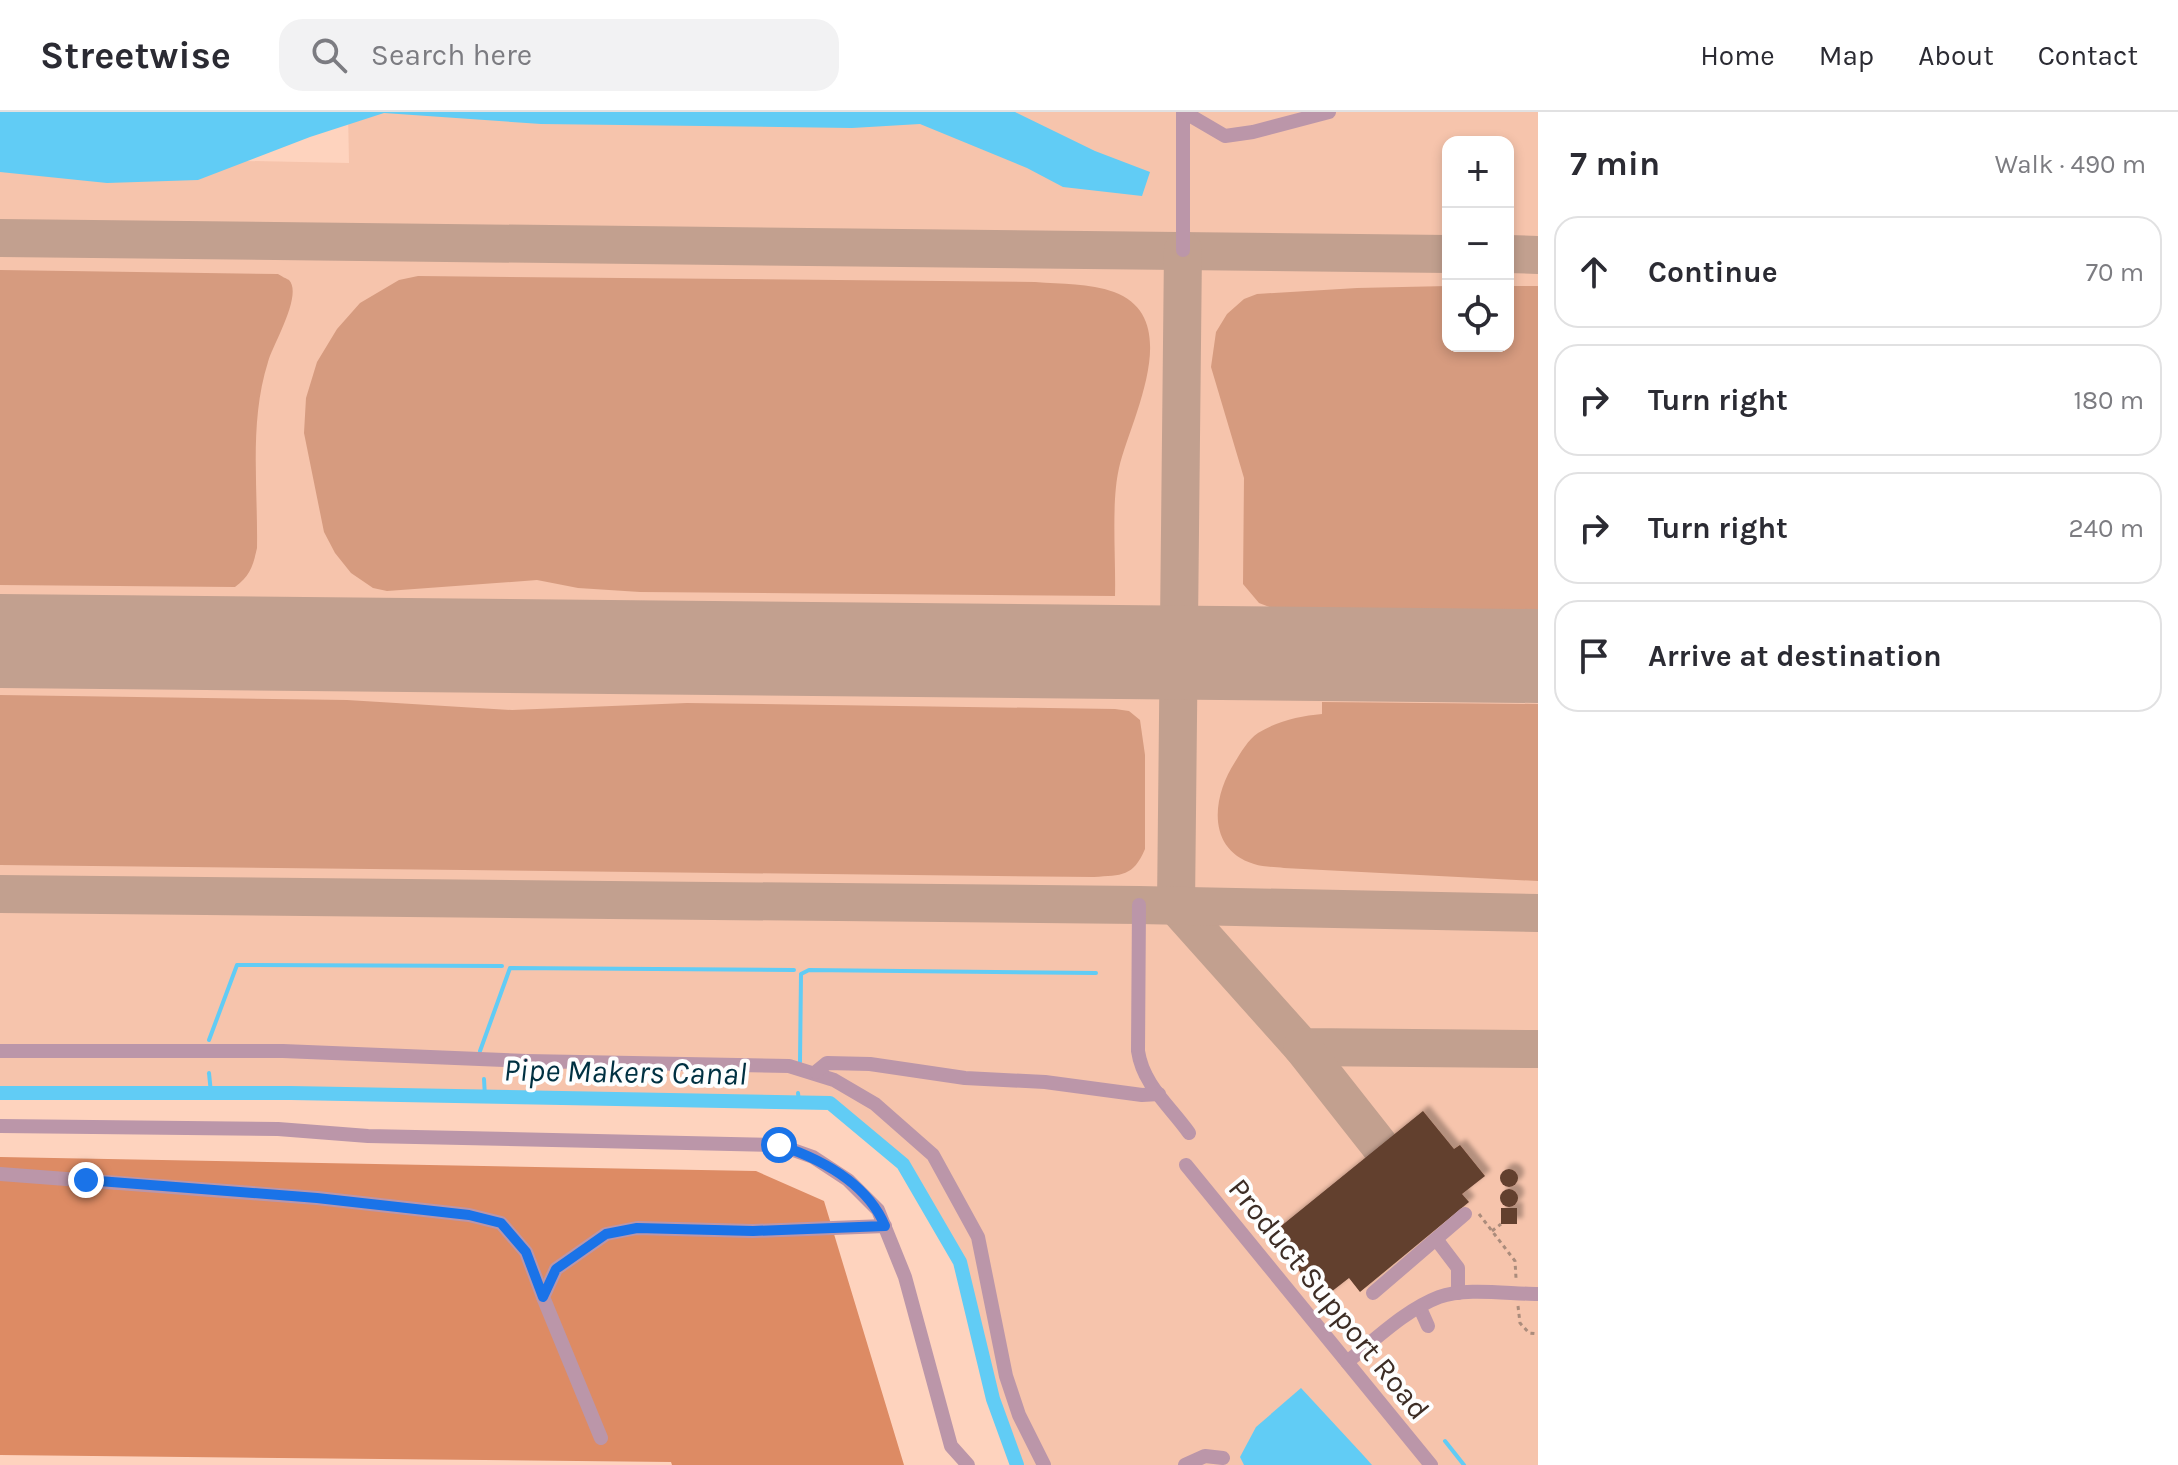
<!DOCTYPE html>
<html lang="en">
<head>
<meta charset="utf-8">
<style>
	body { margin:0; font-family:Karla,sans-serif; background:#f2f2f3; color:#2b2b33 }
	.controls { position:absolute; right:24px; top:24px; display:grid; overflow:hidden; border-radius:16px; box-shadow:0 4px 12px #0003 }
	.controls button { width:72px; height:72px; display:grid; place-items:center; padding:0; border:0; border-bottom:2px solid #e1e1e2; background:#fff; color:#2b2b33; font:40px sans-serif }
	.stop { position:absolute; width:24px; height:24px; margin:-18px; border:6px solid #1a73e8; border-radius:50%; background:#fff }
	.stop.end { background:#1a73e8; border-color:#fff; box-shadow:0 2px 8px #0008 }
	.list { margin:0; padding:0; list-style:none }
	h2 { display:flex; justify-content:space-between; align-items:center; height:104px; margin:0; padding:0 32px; font-size:34px }
	h2 small { font-size:26px; font-weight:400; color:#7c7c81 }
	.list li { display:grid; grid-template-columns:52px 1fr auto; gap:24px; align-items:center; box-sizing:border-box; height:112px; margin:0 16px 16px; padding:0 16px; border:2px solid #e1e1e2; border-radius:24px }
	.list b { display:block; font-size:30px; white-space:nowrap }
	.list em { font-size:26px; font-style:normal; color:#7c7c81 }
	.icon { flex:none; width:44px; height:44px; fill:none; stroke:currentColor; stroke-width:2; stroke-linecap:round; stroke-linejoin:round }
	.map { position:relative; flex:none; width:1538px; height:1353px; overflow:hidden }
	header { display:flex; align-items:center; gap:48px; box-sizing:border-box; height:112px; padding:0 40px; background:#fff; border-bottom:2px solid #e1e1e2 }
	header strong { font-size:38px }
	nav { display:flex; gap:44px; margin-inline-start:auto; font-size:28px }
	.search { width:560px; height:72px; background:#f2f2f3; display:flex; align-items:center; gap:20px; box-sizing:border-box; padding:0 28px; border-radius:24px; color:#7c7c81; font-size:30px }
	main { display:flex }
	aside { flex:1; background:#fff }
	.map>svg:first-child { display:block }
</style>
</head>
<body>
<header>
<strong>Streetwise</strong>
<div class="search"><svg class="icon" aria-label="search" viewBox="0 0 24 24"><circle cx="10" cy="10" r="6"/><path d="M15 15l6 6"/></svg>Search here</div>
<nav><a>Home</a><a>Map</a><a>About</a><a>Contact</a></nav>
</header>
<main>
<div class="map">
<svg width="1538" height="1353" viewBox="0 0 1538 1353">
	<defs>
		<filter id="shadow"><feDropShadow dx="6" dy="-6" stdDeviation="2" flood-color="#0004"/></filter>
	</defs>
	<rect width="100%" height="100%" fill="#fed3be"/>
	<!-- built -->
	<path fill="#f6c4ac" fill-rule="evenodd" d="M348 0H1538V1353H1017L993 1287 960 1150 903 1052 830 991 291 981H0V44L349 51ZM1448 30H1508V234H1448Z"/>
	<!-- green -->
	<g fill="#d69b7f">
		<path d="M0 158 278 162C279 163 289 168 289 168 303 183 273 232 268 250 249 310 258 374 257 436 253 454 250 464 235 475L0 473Z"/>
		<path d="M418 164 1035 170C1062 172 1089 171 1114 180 1186 207 1130 308 1119 356 1111 391 1116 446 1115 484L640 480 578 476 537 468 387 479 373 476 351 461 335 441 324 420 304 321 306 286 317 250 337 217 360 191 399 168Z"/>
		<polygon points="1448,174 1448,234 1508,234 1508,174 1538,174 1538,499 1272,496 1259,491 1243,472 1244,366 1211,255 1216,220 1227,202 1244,187 1257,182 1357,176"/>
		<path d="M0 583 347 588 512 598 687 591 1115 597 1129 599 1140 608 1145 643V737C1133 765 1122 763 1094 765L0 753Z"/>
		<path d="M1322 590 1538 592V769L1284 756C1275 755 1263 755 1254 752 1205 737 1213 683 1235 650 1241 640 1248 628 1258 621 1277 609 1300 604 1322 602Z"/>
	</g>
	<!-- forest -->
	<polygon fill="#dd8b64" points="0,1045 756,1059 824,1089 904,1353 672,1353 671,1350 0,1343"/>
	<!-- water -->
	<g fill="#61ccf5">
		<polygon points="0,0 1015,0 1095,39 1150,60 1142,84 1063,75 1027,56 920,12 852,16 541,12 384,1 310,25 198,68 107,71 0,60"/>
		<polygon points="1301,1276 1364,1344 1372,1353 1244,1353 1240,1345 1256,1315"/>
	</g>
	<g fill="none" stroke-linecap="round" stroke-linejoin="round">
		<!-- stream -->
		<g stroke="#61ccf5" stroke-width="4">
			<polyline points="209,928 237,853 502,854"/>
			<polyline points="480,939 510,856 794,858"/>
			<polyline points="800,950 801,862 809,858 1096,861"/>
			<polyline points="209,961 211,981"/>
			<polyline points="484,967 485,985"/>
			<polyline points="798,981 799,990"/>
			<polyline points="1445,1329 1464,1353"/>
		</g>
		<!-- canal -->
		<polyline stroke="#61ccf5" stroke-width="14" points="0,981 291,981 830,991 903,1052 960,1150 993,1287 1017,1353"/>
		<!-- taxiway -->
		<g stroke="#c2a08f" stroke-width="38">
			<polyline points="0,126 1448,142"/>
			<polyline points="1183,138 1176,794 1302,935 1538,937"/>
			<polyline points="1508,142 1538,143"/>
			<polyline points="0,782 1139,793 1538,801"/>
			<polyline points="1302,935 1380,1034"/>
		</g>
		<!-- runway -->
		<polyline stroke="#c2a08f" stroke-width="94" points="0,529 1538,544"/>
	</g>
	<!-- building -->
	<g fill="#623f2e" filter="url(#shadow)">
		<polygon points="1423,999 1454,1037 1460,1033 1485,1064 1462,1082 1469,1090 1360,1180 1349,1166 1322,1187 1270,1123"/>
		<circle cx="1509" cy="1066" r="9"/>
		<circle cx="1509" cy="1086" r="9"/>
		<rect x="1501" y="1096" width="16" height="16"/>
	</g>
	<g fill="none" stroke-linecap="round" stroke-linejoin="round">
		<!-- path -->
		<g stroke="#ab8c7c" stroke-width="3" stroke-dasharray="4 4" stroke-linecap="butt">
			<polyline points="1479,1102 1515,1149 1516,1166"/>
			<polyline points="1492,1119 1501,1112"/>
			<polyline points="1518,1194 1520,1211 1529,1221 1538,1222"/>
		</g>
		<!-- minor -->
		<g stroke="#bb96a9" stroke-width="14">
			<polyline points="1183,0 1183,138"/>
			<polyline points="1184,0 1225,24 1253,20 1329,0"/>
			<path d="M1139 793 1138 939C1143 973 1170 994 1189 1021"/>
			<polyline points="0,939 283,939 527,949 789,954 834,968 875,992 933,1043 978,1125 1006,1264 1019,1303 1044,1353"/>
			<polyline points="816,960 827,951 870,952 965,966 1045,970 1142,983 1159,982"/>
			<polyline points="0,1014 278,1017 368,1024 779,1033 813,1045 848,1068 878,1098 905,1165 951,1334 968,1353"/>
			<polyline points="1186,1053 1431,1353"/>
			<polyline points="0,1062 317,1086 469,1103 501,1111 526,1140 543,1185"/>
			<polyline points="1436,1127 1458,1156 1458,1181"/>
			<polyline points="1373,1181 1465,1102"/>
			<polyline points="1420,1196 1428,1214"/>
			<path d="M1347 1250C1375 1228 1405 1198 1439 1185 1465 1175 1509 1182 1538 1182"/>
			<polyline points="601,1326 543,1185 556,1157 606,1122 637,1116 753,1119 885,1114"/>
			<polyline points="1185,1353 1205,1344 1223,1346"/>
		</g>
	</g>
	<g fill="none" stroke-linecap="round" stroke-linejoin="round">
		<!-- route -->
		<path stroke="#1a73e8" stroke-width="10" d="M86 1068 317 1086 469 1103 501 1111 526 1140 543 1185 556 1157 606 1122 637 1116 753 1119 885 1114C867 1071 821 1047 779 1033"/>
	</g>
	<g text-anchor="middle" dominant-baseline="central" stroke-width="8" stroke-linejoin="round" paint-order="stroke">
		<!-- street labels -->
		<g font-size="30" fill="#3d2d25" stroke="#fefefe">
			<text transform="translate(1329 1187) rotate(51)">Product Support Road</text>
		</g>
		<!-- water labels -->
		<g font-size="32" font-style="italic" fill="#003142" stroke="#fefefe">
			<text transform="translate(625 960) rotate(1)">Pipe Makers Canal</text>
		</g>
	</g>
</svg>
<div class="controls">
<button>+</button>
<button>−</button>
<button><svg class="icon" aria-label="locate" viewBox="0 0 24 24"><circle cx="12" cy="12" r="6"/><path d="M12 2v4M12 18v4M2 12h4M18 12h4"/></svg></button>
</div>
<div class="stop" style="left:779px;top:1033px"></div>
<div class="stop end" style="left:86px;top:1068px"></div>
</div>
<aside>
<h2>7 min<small>Walk · 490 m</small></h2>
<ul class="list">
<li><svg class="icon" aria-label="ahead" viewBox="0 0 24 24"><path d="M12 20V5M6 11l6-6 6 6"/></svg><div><b>Continue</b></div><em>70 m</em></li>
<li><svg class="icon" aria-label="right" viewBox="0 0 24 24"><path d="M7 20v-9h11M14 6l5 5-5 5"/></svg><div><b>Turn right</b></div><em>180 m</em></li>
<li><svg class="icon" aria-label="right" viewBox="0 0 24 24"><path d="M7 20v-9h11M14 6l5 5-5 5"/></svg><div><b>Turn right</b></div><em>240 m</em></li>
<li><svg class="icon" aria-label="arrive" viewBox="0 0 24 24"><path d="M6 21V4h12l-3 4 3 4H6"/></svg><div><b>Arrive at destination</b></div></li>
</ul>
</aside>
</main>
</body>
</html>
